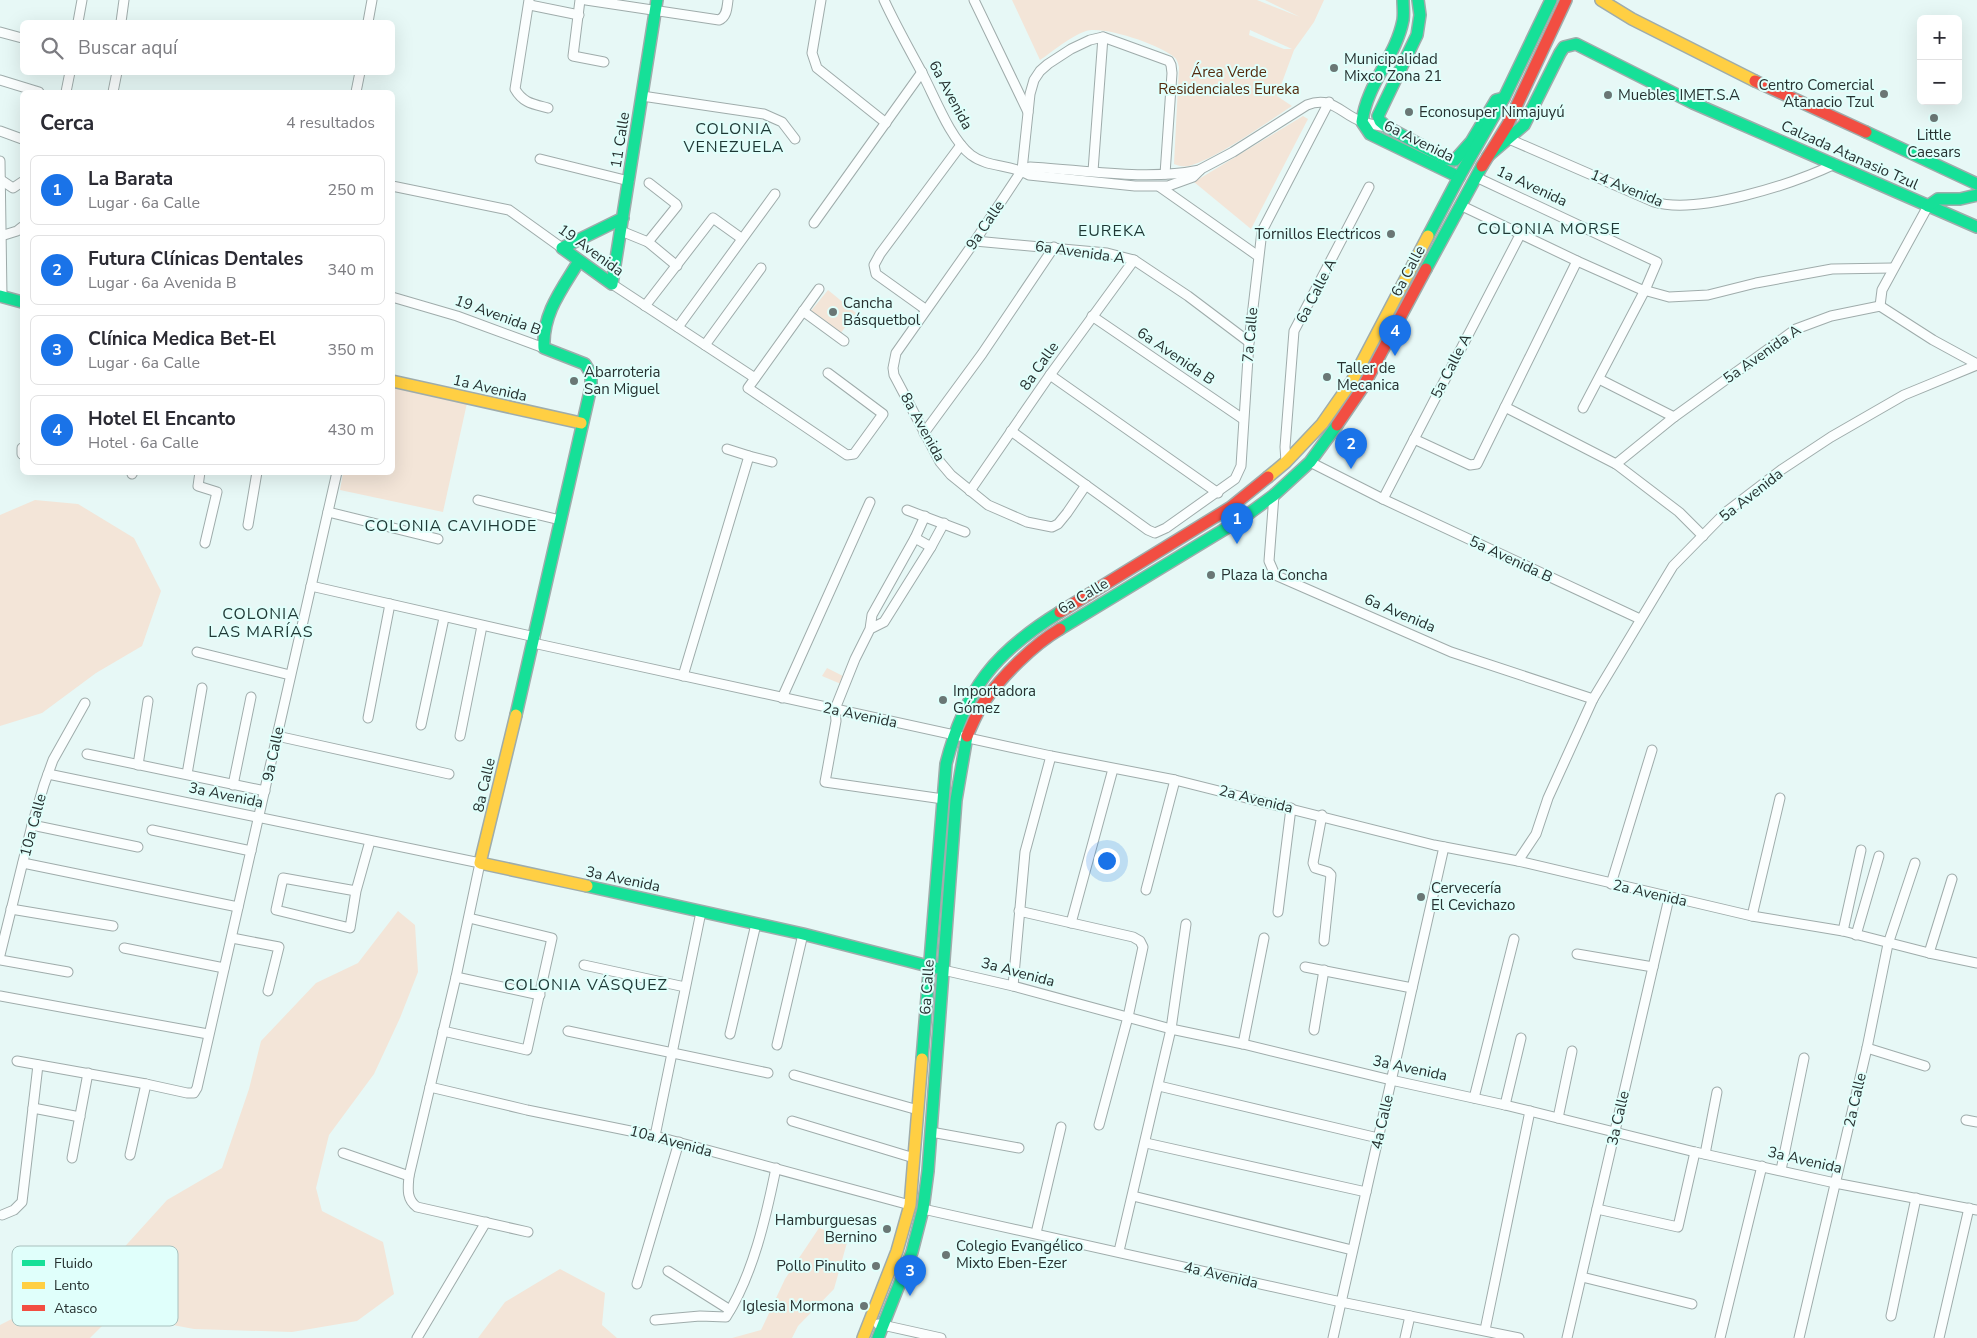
<!DOCTYPE html>
<html lang="es">
<head>
<meta charset="utf-8">
<style>
	body { margin:0; font-family:"Nunito Sans",sans-serif; background:#f7f7f7; color:#2b2b33 }
	.controls { position:absolute; right:15px; top:15px; display:grid; overflow:hidden; border-radius:8px; box-shadow:0 5px 20px #0002 }
	.controls button { width:45px; height:45px; display:grid; place-items:center; padding:0; border:0; border-bottom:1px solid #e1e1e2; background:#fff; color:#2b2b33; font:25px sans-serif }
	.you { position:absolute; left:1106px; top:860px; width:18px; height:18px; margin:-12px; border:4px solid #fff; border-radius:50%; background:#1a73e8; box-shadow:0 0 0 8px #1a73e833 }
	.badge { display:grid; place-items:center; width:32px; height:32px; border-radius:50%; background:#1a73e8; color:#fff; font-size:16px; font-weight:700 }
	.pin { position:absolute; translate:-50% -41px; filter:drop-shadow(0 1px 2px #0008) }
	.pin::after { content:''; position:absolute; top:26px; width:18px; height:15px; background:inherit; clip-path:polygon(0 0,100% 0,50% 100%) }
	.list { margin:0; padding:0; list-style:none }
	h2 { display:flex; justify-content:space-between; align-items:center; height:65px; margin:0; padding:0 20px; font-size:21px }
	h2 small { font-size:16px; font-weight:400; color:#7c7c81 }
	.list li { display:grid; grid-template-columns:32px 1fr auto; gap:15px; align-items:center; box-sizing:border-box; height:70px; margin:0 10px 10px; padding:0 10px; border:1px solid #e1e1e2; border-radius:8px }
	.list b { display:block; font-size:19px; white-space:nowrap }
	.list p { margin:0; font-size:16px; white-space:nowrap; color:#7c7c81 }
	.list em { font-size:16px; font-style:normal; color:#7c7c81 }
	.icon { flex:none; width:28px; height:28px; fill:none; stroke:currentColor; stroke-width:2; stroke-linecap:round; stroke-linejoin:round }
	.map { position:relative; flex:none; width:1977px; height:1338px; overflow:hidden }
	.search { position:absolute; background:#fff; box-shadow:0 5px 20px #0002; left:20px; top:20px; width:375px; height:55px; display:flex; align-items:center; gap:12px; box-sizing:border-box; padding:0 18px; border-radius:8px; color:#7c7c81; font-size:19px }
	.panel { position:absolute; background:#fff; box-shadow:0 5px 20px #0002; left:20px; top:90px; width:375px; height:385px; border-radius:8px }
	.map>svg:first-child { display:block }
</style>
</head>
<body>
<div class="map">
<svg width="1977" height="1338" viewBox="0 0 1977 1338">
	<rect width="100%" height="100%" fill="#e7f8f6"/>
	<!-- green -->
	<g fill="#f3e5d8" fill-rule="evenodd">
		<path d="M1012 0H1257L1300 17 1265 0H1324L1314 22 1294 50 1277 96 1292 106C1264 124 1220 157 1189 166 1183 167 1179 166 1174 164L1179 67C1178 63 1177 59 1174 57 1161 45 1103 25 1086 31 1069 37 1055 50 1040 60ZM1250 30 1292 49H1284L1249 35Z"/>
		<polygon points="1303,116 1308,119 1251,229 1194,182"/>
		<polygon points="828,290 856,313 840,334 810,312"/>
		<polygon points="393,387 467,403 443,512 340,490 343,473 392,472"/>
		<polygon points="35,500 78,504 134,538 161,591 142,646 96,673 42,713 0,726 0,515"/>
		<polygon points="827,668 843,676 841,684 822,676"/>
		<polygon points="398,911 415,925 418,972 400,1018 374,1074 329,1135 316,1188 322,1211 383,1242 394,1294 357,1321 292,1332 194,1329 114,1314 90,1338 0,1338 0,1325 100,1274 167,1200 222,1168 249,1089 261,1041 316,983 358,963"/>
		<polygon points="819,1228 848,1239 834,1289 798,1326 792,1338 732,1338 761,1330 785,1279"/>
		<polygon points="560,1269 605,1293 602,1325 617,1338 478,1338 505,1302"/>
	</g>
	<g fill="none" stroke-linecap="round" stroke-linejoin="round">
		<!-- street casing -->
		<g stroke="#9facab" stroke-width="11">
			<g id="street">
				<path d="M529 0 515 89C523 103 533 104 548 108"/>
				<polyline points="580,0 573,56 604,62"/>
				<path d="M586 0 719 20C727 17 727 7 728 0"/>
				<polyline points="821,0 812,53 817,68 886,123"/>
				<path d="M884 0C895 24 908 47 921 71 934 95 950 139 971 155 988 168 1011 164 1029 175L1135 186H1168L1193 177 1201 169 1233 152 1307 105C1333 95 1341 115 1363 122 1370 124 1379 126 1386 127"/>
				<polyline points="974,0 1028,112"/>
				<polyline points="530,5 579,15"/>
				<polyline points="78,22 82,0"/>
				<polyline points="121,22 124,0"/>
				<polyline points="368,22 372,0"/>
				<polyline points="0,32 22,38"/>
				<polyline points="0,80 39,92"/>
				<polyline points="66,92 70,72"/>
				<polyline points="113,92 117,72"/>
				<polyline points="356,92 360,72"/>
				<polyline points="642,96 764,114 782,122 795,139"/>
				<polyline points="0,131 22,139"/>
				<path d="M1509 139 1654 202C1698 215 1793 184 1835 164"/>
				<polyline points="540,159 629,181"/>
				<polyline points="0,161 2,296"/>
				<path d="M1022 170 1030 167C1084 170 1147 181 1200 170"/>
				<polyline points="1093,171 1103,37"/>
				<polyline points="1476,177 1657,262 1645,290 1583,408"/>
				<polyline points="1,180 13,188 22,182"/>
				<polyline points="392,186 509,210 562,248"/>
				<polyline points="1160,187 1258,256"/>
				<polyline points="1460,205 1577,261 1640,289 1669,297 1708,295 1756,283 1832,269 1892,268"/>
				<polyline points="814,223 922,72"/>
				<polyline points="621,231 648,242 677,206 676,204 649,183"/>
				<polyline points="1,236 17,231 22,227"/>
				<polyline points="975,241 1107,253 1134,260 1188,296 1249,342"/>
				<polyline points="648,242 677,266"/>
				<polyline points="612,284 755,378"/>
				<polyline points="819,289 748,388 847,455 854,454 883,414 828,373"/>
				<polyline points="392,297 457,316 544,348"/>
				<polyline points="645,306 713,218 741,238"/>
				<polyline points="1880,306 1933,340 1977,364"/>
				<polyline points="1880,306 1882,290 1928,206"/>
				<polyline points="925,309 876,274 874,265 880,254 961,145"/>
				<polyline points="803,311 844,341"/>
				<polyline points="1092,316 1243,419"/>
				<polyline points="678,327 775,194"/>
				<polyline points="705,345 761,268"/>
				<polyline points="1050,375 1218,493"/>
				<polyline points="1599,379 1674,417"/>
				<polyline points="1505,407 1616,464 1679,512 1703,536"/>
				<polyline points="1011,431 1148,530 1155,533 1166,528 1235,479 1241,466 1249,342 1262,231 1329,102"/>
				<polyline points="924,433 982,354 1054,247"/>
				<polyline points="1414,439 1470,465 1477,464 1577,261"/>
				<polyline points="727,449 749,456"/>
				<polyline points="22,454 22,448"/>
				<polyline points="1286,462 1285,447 1294,331 1369,187"/>
				<polyline points="1310,462 1383,499 1640,619"/>
				<polyline points="1616,464 1674,417 1796,329 1831,316 1880,306"/>
				<polyline points="200,472 198,486 217,492 205,543"/>
				<polyline points="132,474 133,472"/>
				<polyline points="1086,485 1067,513 1058,524 1052,527 1027,522 988,505 951,475 940,462 894,375 893,368 896,353 975,241 1022,170 1030,94 1034,80 1040,71 1048,64 1071,49 1090,40 1103,37 1169,61 1171,65 1172,73 1165,174"/>
				<polyline points="970,491 1050,375 1134,260"/>
				<polyline points="1274,495 1269,561 1275,575 1451,652 1593,699"/>
				<polyline points="1383,499 1520,235"/>
				<polyline points="478,500 560,520"/>
				<polyline points="907,510 965,532"/>
				<polyline points="328,512 438,539"/>
				<polyline points="248,525 257,472"/>
				<polyline points="915,538 925,516"/>
				<polyline points="931,547 944,523"/>
				<polyline points="311,586 535,637"/>
				<polyline points="870,629 872,615 915,538 931,547 884,622 870,629 855,659 835,709 836,721 825,782 943,799"/>
				<polyline points="533,643 1051,756 1175,780 1434,845 1518,861 1752,916 1843,931 1929,953 1977,963"/>
				<polyline points="197,652 290,675"/>
				<polyline points="683,676 749,456 772,462"/>
				<polyline points="782,698 870,502"/>
				<polyline points="368,718 390,604"/>
				<polyline points="421,725 444,618"/>
				<polyline points="277,736 449,774"/>
				<polyline points="460,736 482,626"/>
				<polyline points="87,754 265,791"/>
				<polyline points="138,765 148,701"/>
				<path d="M48 774 480 863 456 977 409 1176C408 1188 406 1199 417 1207L528 1232"/>
				<polyline points="187,774 202,688"/>
				<polyline points="233,785 251,697"/>
				<polyline points="1322,815 1313,863 1315,868 1328,872 1331,875 1324,941"/>
				<polyline points="32,825 138,847"/>
				<polyline points="152,830 251,851"/>
				<polyline points="1518,861 1536,834 1548,798 1593,699 1673,566 1726,512 1781,470 1831,437 1904,395 1977,365"/>
				<polyline points="23,863 238,907"/>
				<polyline points="1611,884 1652,750"/>
				<polyline points="1146,890 1175,780"/>
				<polyline points="356,891 283,878 276,910 350,928 356,891 370,841"/>
				<polyline points="11,909 113,926"/>
				<polyline points="1019,911 1133,937 1140,941 1143,947 1128,1017 1099,1125"/>
				<polyline points="1278,912 1291,808"/>
				<polyline points="1752,916 1780,798"/>
				<polyline points="1071,923 1113,769"/>
				<polyline points="1843,931 1861,850"/>
				<polyline points="1856,935 1879,856"/>
				<polyline points="232,938 279,947 268,991"/>
				<polyline points="124,948 224,968"/>
				<polyline points="1929,953 1952,879"/>
				<polyline points="1577,954 1653,967"/>
				<polyline points="0,955 32,825 44,785 53,760 85,703"/>
				<polyline points="0,960 68,972"/>
				<polyline points="584,965 685,987"/>
				<polyline points="1305,967 1412,988"/>
				<polyline points="943,970 1013,986 1171,1029 1243,1044 1391,1080 1505,1105 1695,1152 1835,1183 1977,1210"/>
				<polyline points="456,977 540,995"/>
				<polyline points="1013,986 1025,852 1051,756"/>
				<polyline points="0,996 208,1034"/>
				<polyline points="1314,1030 1324,970"/>
				<polyline points="443,1031 527,1050 552,938 469,918"/>
				<polyline points="568,1031 768,1073"/>
				<polyline points="730,1034 756,924"/>
				<polyline points="1243,1044 1264,938"/>
				<polyline points="777,1045 803,934"/>
				<polyline points="1867,1048 1925,1066"/>
				<polyline points="17,1061 146,1084 187,1093 194,1093 197,1088 337,472"/>
				<polyline points="794,1075 918,1110"/>
				<polyline points="1159,1086 1378,1138"/>
				<polyline points="430,1087 527,1110 655,1136 910,1205"/>
				<polyline points="1474,1098 1514,939"/>
				<polyline points="1505,1105 1521,1038"/>
				<polyline points="33,1108 80,1117"/>
				<polyline points="1558,1118 1572,1051"/>
				<polyline points="1966,1120 1977,1122"/>
				<polyline points="792,1121 914,1158"/>
				<polyline points="931,1132 1019,1148"/>
				<polyline points="655,1136 701,912"/>
				<polyline points="1146,1143 1366,1192"/>
				<polyline points="343,1153 409,1176"/>
				<polyline points="1705,1154 1717,1092"/>
				<polyline points="130,1155 146,1084"/>
				<polyline points="72,1158 88,1073"/>
				<polyline points="1781,1170 1804,1058"/>
				<polyline points="1133,1196 1352,1250"/>
				<polyline points="923,1209 1341,1302 1519,1338"/>
				<polyline points="1597,1209 1678,1227 1695,1152"/>
				<polyline points="2,1215 14,1210 22,1202 38,1065"/>
				<polyline points="1036,1233 1061,1127"/>
				<polyline points="1119,1251 1171,1029 1186,924"/>
				<polyline points="668,1271 730,1310"/>
				<polyline points="1582,1277 1692,1304"/>
				<polyline points="637,1284 679,1142"/>
				<polyline points="1891,1316 1916,1198"/>
				<path d="M655 1320 700 1316 726 1317C753 1275 766 1217 776 1168"/>
				<polyline points="878,1324 941,1338"/>
				<polyline points="1485,1330 1530,1111"/>
				<polyline points="417,1338 486,1222"/>
				<polyline points="1333,1338 1444,847"/>
				<polyline points="1405,1338 1410,1316"/>
				<polyline points="1567,1338 1669,898"/>
				<polyline points="1720,1338 1762,1166"/>
				<polyline points="1799,1338 1867,1048 1888,944 1915,863"/>
				<polyline points="1939,1338 1969,1208"/>
			</g>
		</g>
		<!-- fast casing -->
		<g stroke="#9facab" stroke-width="14">
			<g id="fast">
				<path d="M1403 0C1403 6 1404 13 1403 20 1396 57 1367 83 1362 122L1370 134 1459 177"/>
				<polyline points="1418,0 1420,15 1417,35 1378,116 1380,121 1387,127 1446,159 1455,160 1471,142 1496,100 1504,98"/>
				<polyline points="1866,132 1977,184"/>
				<polyline points="1488,156 1524,125 1560,53 1564,47 1576,44 1693,103 1977,227"/>
				<polyline points="1459,177 1504,98 1551,0"/>
				<polyline points="1928,206 1938,199 1960,199 1977,195"/>
				<polyline points="623,218 562,248 612,284 657,0"/>
				<polyline points="1428,236 1459,177"/>
				<polyline points="1426,269 1482,166"/>
				<polyline points="0,296 22,302"/>
				<polyline points="1060,629 1243,518 1274,495 1310,462 1337,425"/>
				<path d="M516 715 591 387V374L585 364 544 348C542 314 562 289 579 261"/>
				<polyline points="587,886 803,934 936,968"/>
				<path d="M922 1059 946 764C965 689 995 652 1060 612"/>
				<polyline points="878,1338 912,1252 923,1209 928,1171 956,800 967,736"/>
			</g>
		</g>
		<!-- slow casing -->
		<g stroke="#9facab" stroke-width="14">
			<g id="slow">
				<polyline points="1601,0 1632,19 1755,81"/>
				<polyline points="392,381 581,423"/>
				<polyline points="1268,477 1286,462 1322,424 1352,381 1428,236"/>
				<polyline points="516,715 480,863 587,886"/>
				<polyline points="863,1338 897,1251 910,1205 922,1059"/>
			</g>
		</g>
		<!-- jam casing -->
		<g stroke="#9facab" stroke-width="14">
			<g id="jam">
				<polyline points="1755,81 1866,132"/>
				<polyline points="1482,166 1508,124 1566,0"/>
				<polyline points="1337,425 1363,387 1426,269"/>
				<polyline points="1060,612 1231,507 1268,477"/>
				<path d="M967 736C972 725 977 712 984 702 1002 676 1033 645 1060 629"/>
			</g>
		</g>
		<!-- street -->
		<use href="#street" stroke="#fbfefe" stroke-width="9"/>
		<!-- fast -->
		<use href="#fast" stroke="#16e098" stroke-width="11"/>
		<!-- slow -->
		<use href="#slow" stroke="#ffcf43" stroke-width="11"/>
		<!-- jam -->
		<use href="#jam" stroke="#f24e42" stroke-width="11"/>
	</g>
	<!-- markers -->
	<g fill="#6a7775" stroke="#e0fffb" stroke-width="2">
		<circle cx="1334" cy="68" r="5"/>
		<circle cx="1884" cy="94" r="5"/>
		<circle cx="1608" cy="95" r="5"/>
		<circle cx="1409" cy="112" r="5"/>
		<circle cx="1934" cy="118" r="5"/>
		<circle cx="1391" cy="234" r="5"/>
		<circle cx="833" cy="312" r="5"/>
		<circle cx="1327" cy="377" r="5"/>
		<circle cx="574" cy="381" r="5"/>
		<circle cx="1211" cy="575" r="5"/>
		<circle cx="943" cy="700" r="5"/>
		<circle cx="1421" cy="897" r="5"/>
		<circle cx="887" cy="1229" r="5"/>
		<circle cx="946" cy="1255" r="5"/>
		<circle cx="876" cy="1266" r="5"/>
		<circle cx="864" cy="1306" r="5"/>
	</g>
	<g text-anchor="middle" dominant-baseline="central" stroke-width="4" stroke-linejoin="round" paint-order="stroke">
		<!-- poi labels -->
		<g font-size="15" fill="#263130" stroke="#e0fffb" text-anchor="start">
			<text x="1344" y="59">Municipalidad<tspan x="1344" dy="17">Mixco Zona 21</tspan></text>
			<text x="1874" y="85" text-anchor="end">Centro Comercial<tspan x="1874" dy="17">Atanacio Tzul</tspan></text>
			<text x="1618" y="95">Muebles IMET.S.A</text>
			<text x="1419" y="112">Econosuper Nimajuyú</text>
			<text x="1934" y="135" text-anchor="middle">Little<tspan x="1934" dy="17">Caesars</tspan></text>
			<text x="1381" y="234" text-anchor="end">Tornillos Electricos</text>
			<text x="843" y="303">Cancha<tspan x="843" dy="17">Básquetbol</tspan></text>
			<text x="1337" y="368">Taller de<tspan x="1337" dy="17">Mecanica</tspan></text>
			<text x="584" y="372">Abarroteria<tspan x="584" dy="17">San Miguel</tspan></text>
			<text x="1221" y="575">Plaza la Concha</text>
			<text x="953" y="691">Importadora<tspan x="953" dy="17">Gómez</tspan></text>
			<text x="1431" y="888">Cervecería<tspan x="1431" dy="17">El Cevichazo</tspan></text>
			<text x="877" y="1220" text-anchor="end">Hamburguesas<tspan x="877" dy="17">Bernino</tspan></text>
			<text x="956" y="1246">Colegio Evangélico<tspan x="956" dy="17">Mixto Eben-Ezer</tspan></text>
			<text x="866" y="1266" text-anchor="end">Pollo Pinulito</text>
			<text x="854" y="1306" text-anchor="end">Iglesia Mormona</text>
		</g>
		<!-- park labels -->
		<g font-size="15" fill="#542b0e" stroke="#e0fffb">
			<text x="1229" y="72">Área Verde<tspan x="1229" dy="17">Residenciales Eureka</tspan></text>
		</g>
		<!-- street labels -->
		<g font-size="15" fill="#263130" stroke="#e0fffb">
			<text transform="translate(951 95) rotate(62)">6a Avenida</text>
			<text transform="translate(620 140) rotate(-81)">11 Calle</text>
			<text transform="translate(1419 141) rotate(26)">6a Avenida</text>
			<text transform="translate(1850 155) rotate(24)">Calzada Atanasio Tzul</text>
			<text transform="translate(1532 186) rotate(25)">1a Avenida</text>
			<text transform="translate(1627 188) rotate(22)">14 Avenida</text>
			<text transform="translate(985 225) rotate(-56)">9a Calle</text>
			<text transform="translate(591 250) rotate(36)">19 Avenida</text>
			<text transform="translate(1080 252) rotate(8)">6a Avenida A</text>
			<text transform="translate(1408 271) rotate(-62)">6a Calle</text>
			<text transform="translate(1316 291) rotate(-63)">6a Calle A</text>
			<text transform="translate(498 315) rotate(20)">19 Avenida B</text>
			<text transform="translate(1250 335) rotate(-85)">7a Calle</text>
			<text transform="translate(1762 354) rotate(-35)">5a Avenida A</text>
			<text transform="translate(1176 356) rotate(34)">6a Avenida B</text>
			<text transform="translate(1039 366) rotate(-55)">8a Calle</text>
			<text transform="translate(1451 366) rotate(-63)">5a Calle A</text>
			<text transform="translate(490 388) rotate(13)">1a Avenida</text>
			<text transform="translate(923 427) rotate(61)">8a Avenida</text>
			<text transform="translate(1751 495) rotate(-38)">5a Avenida</text>
			<text transform="translate(1511 559) rotate(25)">5a Avenida B</text>
			<text transform="translate(1083 596) rotate(-31)">6a Calle</text>
			<text transform="translate(1400 613) rotate(23)">6a Avenida</text>
			<text transform="translate(860 715) rotate(12)">2a Avenida</text>
			<text transform="translate(273 754) rotate(-78)">9a Calle</text>
			<text transform="translate(484 785) rotate(-77)">8a Calle</text>
			<text transform="translate(226 795) rotate(12)">3a Avenida</text>
			<text transform="translate(1256 799) rotate(14)">2a Avenida</text>
			<text transform="translate(33 825) rotate(-75)">10a Calle</text>
			<text transform="translate(623 879) rotate(12)">3a Avenida</text>
			<text transform="translate(1650 893) rotate(13)">2a Avenida</text>
			<text transform="translate(1018 972) rotate(15)">3a Avenida</text>
			<text transform="translate(927 987) rotate(-86)">6a Calle</text>
			<text transform="translate(1410 1068) rotate(12)">3a Avenida</text>
			<text transform="translate(1855 1100) rotate(-77)">2a Calle</text>
			<text transform="translate(1618 1118) rotate(-77)">3a Calle</text>
			<text transform="translate(1382 1122) rotate(-77)">4a Calle</text>
			<text transform="translate(671 1141) rotate(15)">10a Avenida</text>
			<text transform="translate(1805 1160) rotate(13)">3a Avenida</text>
			<text transform="translate(1221 1275) rotate(13)">4a Avenida</text>
		</g>
		<!-- neighbourhood labels -->
		<g font-size="16" letter-spacing="1" fill="#1e3835" stroke="#e0fffb">
			<text x="734" y="129">COLONIA<tspan x="734" dy="18">VENEZUELA</tspan></text>
			<text x="1549" y="229">COLONIA MORSE</text>
			<text x="1112" y="231">EUREKA</text>
			<text x="451" y="526">COLONIA CAVIHODE</text>
			<text x="261" y="614">COLONIA<tspan x="261" dy="18">LAS MARÍAS</tspan></text>
			<text x="586" y="985">COLONIA VÁSQUEZ</text>
		</g>
	</g>
	<!-- legend -->
	<rect x="12" y="1246" width="166" height="80" rx="8" fill="#e0fffb" stroke="#a8c1be" stroke-width="1"/>
	<rect x="22" y="1260" width="23" height="6" fill="#16e098"/>
	<rect x="22" y="1282" width="23" height="7" fill="#ffcf43"/>
	<rect x="22" y="1305" width="23" height="6" fill="#f24e42"/>
	<g font-size="14" fill="#263130">
		<text x="54" y="1268">Fluido</text>
		<text x="54" y="1290">Lento</text>
		<text x="54" y="1313">Atasco</text>
	</g>
</svg>
<div class="controls">
<button>+</button>
<button>−</button>
</div>
<div class="you"></div>
<div class="pin badge" style="left:1237px;top:544px">1</div>
<div class="pin badge" style="left:1351px;top:469px">2</div>
<div class="pin badge" style="left:910px;top:1296px">3</div>
<div class="pin badge" style="left:1395px;top:356px">4</div>
<div class="search"><svg class="icon" aria-label="search" viewBox="0 0 24 24"><circle cx="10" cy="10" r="6"/><path d="M15 15l6 6"/></svg>Buscar aquí</div>
<section class="panel">
<h2>Cerca<small>4 resultados</small></h2>
<ul class="list">
<li><span class="badge">1</span><div><b>La Barata</b><p>Lugar · 6a Calle</p></div><em>250 m</em></li>
<li><span class="badge">2</span><div><b>Futura Clínicas Dentales</b><p>Lugar · 6a Avenida B</p></div><em>340 m</em></li>
<li><span class="badge">3</span><div><b>Clínica Medica Bet-El</b><p>Lugar · 6a Calle</p></div><em>350 m</em></li>
<li><span class="badge">4</span><div><b>Hotel El Encanto</b><p>Hotel · 6a Calle</p></div><em>430 m</em></li>
</ul>
</section>
</div>
</body>
</html>
